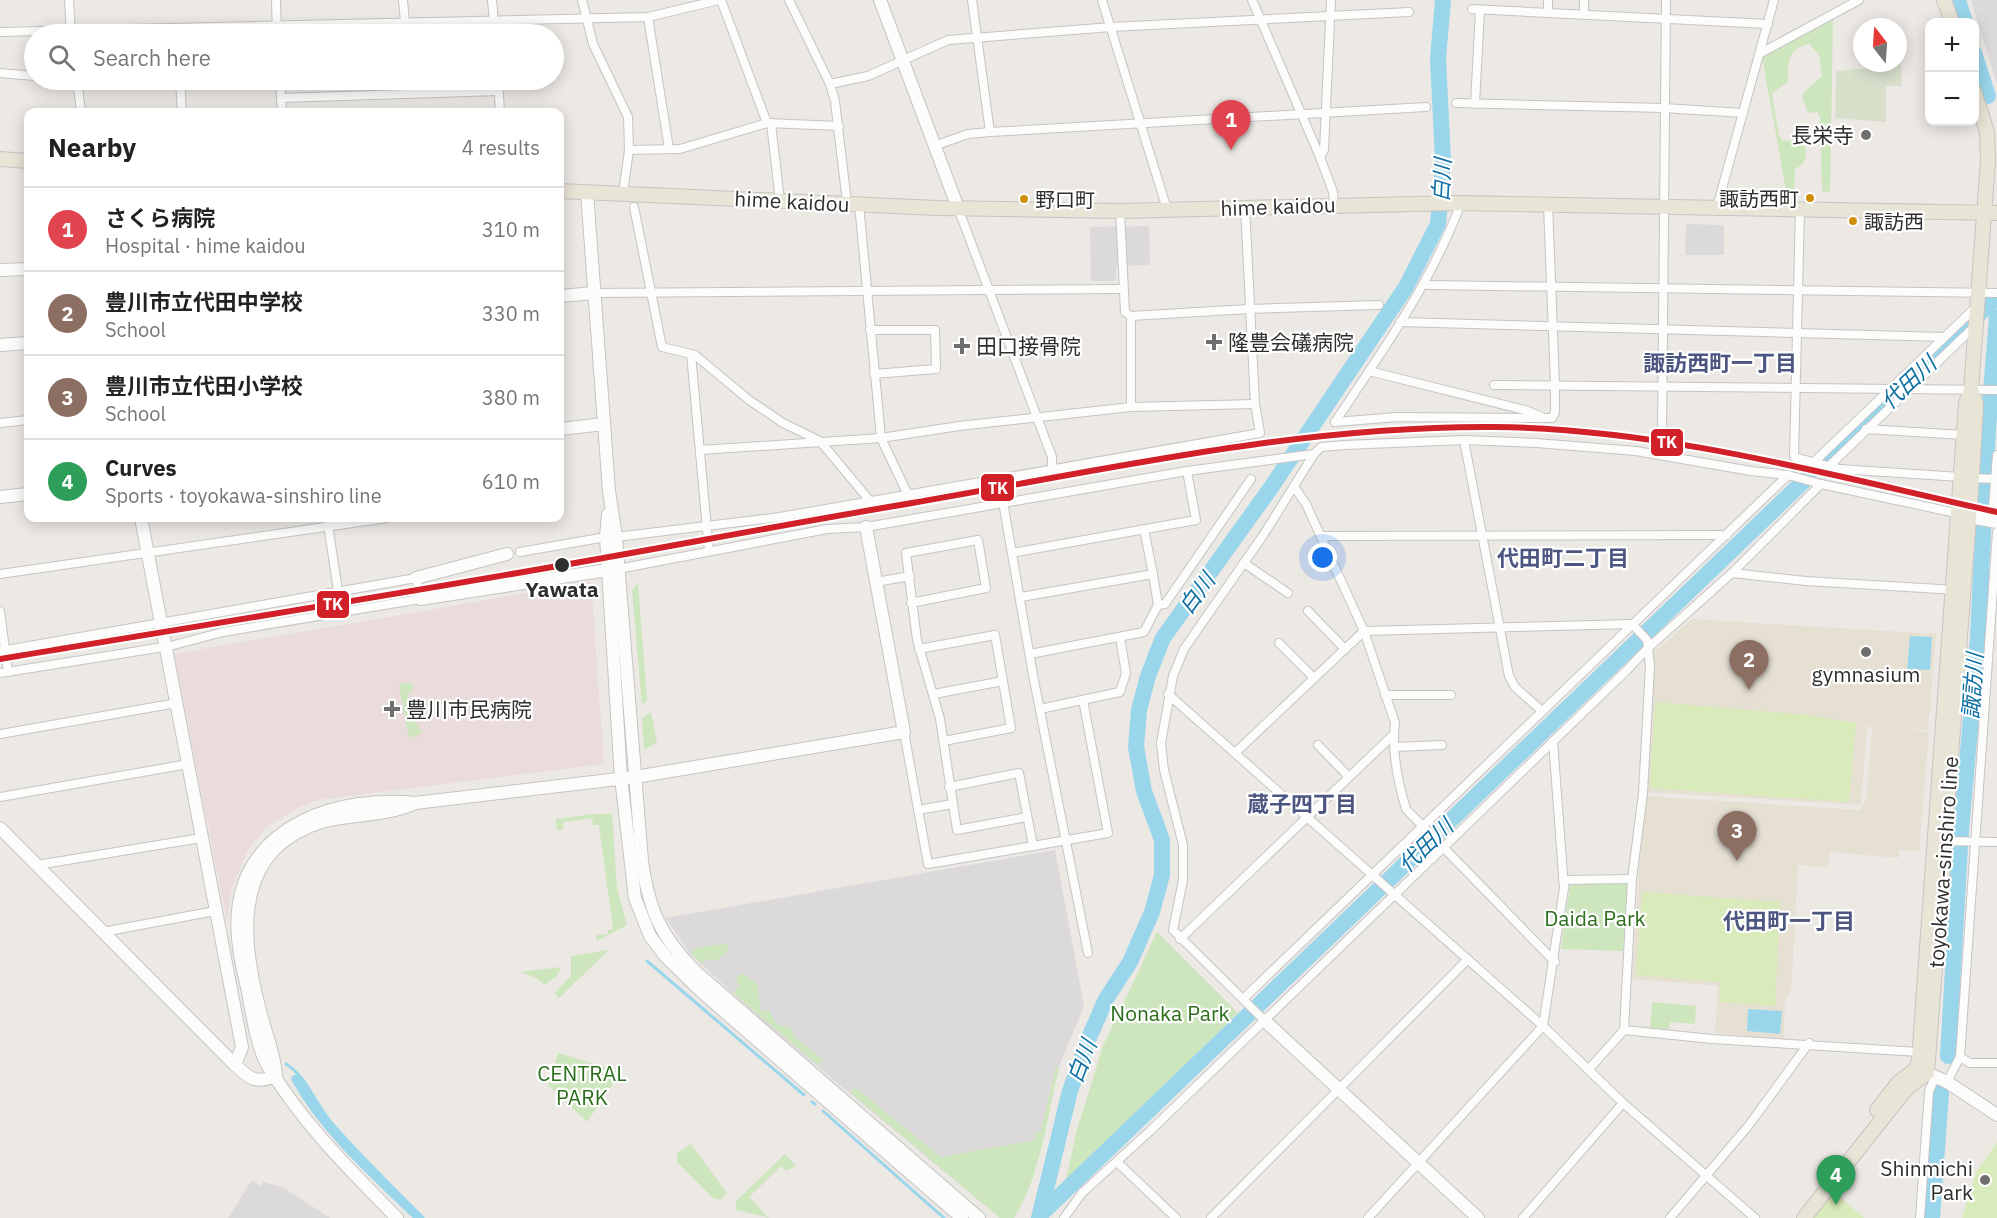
<!DOCTYPE html>
<html lang="en">
<head>
<meta charset="utf-8">
<style>
	body { margin:0; font-family:"IBM Plex Sans","Noto Sans JP",sans-serif; background:#f2f2f2; color:#222 }
	.controls { position:absolute; right:18px; top:18px; display:grid; overflow:hidden; border-radius:12px; box-shadow:0 3px 15px #0003 }
	.controls button { width:54px; height:54px; display:grid; place-items:center; padding:0; border:0; border-bottom:2px solid #e0e0e0; background:#fff; color:#222; font:30px sans-serif }
	.compass { position:absolute; left:1853px; top:18px; width:54px; height:54px; border-radius:50%; background:#fff; box-shadow:0 3px 15px #0003; rotate:343deg }
	.you { position:absolute; left:1323px; top:558px; width:21px; height:21px; margin:-15px; border:4px solid #fff; border-radius:50%; background:#1a73e8; box-shadow:0 0 0 9px #1a73e833 }
	.badge { display:grid; place-items:center; width:39px; height:39px; border-radius:50%; background:#d93025; color:#fff; font-size:20px; font-weight:700 }
	.pin { position:absolute; translate:-50% -50px; filter:drop-shadow(0 2px 3px #0008) }
	.pin::after { content:''; position:absolute; top:32px; width:21px; height:18px; background:inherit; clip-path:polygon(0 0,100% 0,50% 100%) }
	.list { margin:0; padding:0; list-style:none }
	h2 { display:flex; justify-content:space-between; align-items:center; height:78px; margin:0; padding:0 24px; font-size:26px }
	h2 small { font-size:20px; font-weight:400; color:#767676 }
	.list li { display:grid; grid-template-columns:39px 1fr auto; gap:18px; align-items:center; box-sizing:border-box; height:84px; padding:0 24px; border-top:2px solid #e0e0e0 }
	.list b { display:block; font-size:22px; white-space:nowrap }
	.list p { margin:0; font-size:20px; white-space:nowrap; color:#767676 }
	.list em { font-size:20px; font-style:normal; color:#767676 }
	.icon { flex:none; width:33px; height:33px; fill:none; stroke:currentColor; stroke-width:2; stroke-linecap:round; stroke-linejoin:round }
	.map { position:relative; flex:none; width:1997px; height:1218px; overflow:hidden }
	.search { position:absolute; background:#fff; box-shadow:0 3px 15px #0003; left:24px; top:24px; width:540px; height:66px; display:flex; align-items:center; gap:15px; box-sizing:border-box; padding:0 21px; border-radius:33px; color:#767676; font-size:22px }
	.panel { position:absolute; background:#fff; box-shadow:0 3px 15px #0003; left:24px; top:108px; width:540px; height:414px; border-radius:12px }
	.map>svg:first-child { display:block }
</style>
</head>
<body>
<div class="map">
<svg width="1997" height="1218" viewBox="0 0 1997 1218">
	<rect width="100%" height="100%" fill="#ece8e4"/>
	<!-- industrial -->
	<g fill="#dcd9db">
		<polygon points="1971,0 1997,0 1997,84"/>
		<polygon points="1686,224 1724,225 1724,255 1685,255"/>
		<polygon points="1149,226 1150,265 1116,266 1116,281 1091,281 1090,227"/>
		<polygon points="1055,850 1084,1006 1060,1064 1027,1193 1014,1218 1000,1218 764,1022 690,954 666,918"/>
		<polygon points="252,1180 260,1186 263,1182 284,1188 330,1218 228,1218"/>
	</g>
	<!-- education -->
	<polygon fill="#e6e0d3" points="1692,619 1936,634 1928,730 1905,729 1929,732 1919,851 1899,850 1898,858 1830,852 1828,867 1798,865 1791,992 1785,997 1784,1039 1715,1033 1718,986 1632,979 1644,796 1860,810 1866,800 1872,728 1874,727 1867,727 1861,805 1646,792 1653,653"/>
	<!-- medical -->
	<polygon fill="#e9dcdb" points="591,582 604,764 318,800 297,808 267,827 249,848 232,887 227,921 174,654"/>
	<!-- green -->
	<g fill="#cee6be">
		<path d="M1833 20 1830 193 1822 191 1820 116 1817 112 1808 113 1802 98 1805 91 1822 76 1819 55 1809 44C1788 49 1787 63 1788 81L1772 94 1779 136 1783 141H1804L1806 156 1803 164 1795 169 1794 189 1786 190 1762 57Z"/>
		<polygon points="638,583 647,700 642,705 632,590"/>
		<path d="M410 682 414 688 408 695C411 708 413 721 422 732L414 738 408 734 399 684Z"/>
		<polygon points="651,712 657,742 644,750 642,718"/>
		<polygon points="594,814 612,814 617,888 627,925 597,941 596,935 608,934 607,930 613,929 599,825 593,825 592,818 563,822 563,830 557,830 556,819"/>
		<polygon points="1625,883 1629,886 1623,951 1561,949 1570,884"/>
		<polygon points="1157,932 1238,1013 1066,1180 1076,1133 1103,1046"/>
		<polygon points="727,943 728,951 716,961 709,959 701,963 690,953 697,948"/>
		<polygon points="609,950 559,998 555,993 571,976 571,956"/>
		<polygon points="561,967 557,976 545,985 536,978 520,972"/>
		<polygon points="741,973 757,983 761,1011 769,1010 776,1024 791,1028 794,1036 823,1060 819,1066 733,993 740,985 735,979"/>
		<polygon points="1652,1002 1696,1006 1695,1024 1670,1022 1669,1030 1650,1028"/>
		<polygon points="558,1053 621,1072 587,1122 548,1085"/>
		<path d="M1056 1066 1059 1067C1048 1113 1040 1179 1014 1218H1000L850 1092 855 1087 941 1157 1035 1140 1034 1133 1041 1131Z"/>
		<polygon points="691,1144 727,1193 720,1200 713,1198 677,1162 677,1153"/>
		<polygon points="785,1154 796,1166 786,1171 781,1166 749,1197 769,1218 736,1210 736,1201"/>
	</g>
	<!-- cemetery -->
	<polygon fill="#d8e0cc" points="1899,36 1902,86 1886,86 1886,122 1835,118 1836,71 1872,68 1872,63 1898,63"/>
	<!-- pitch -->
	<g fill="#d9eabb">
		<polygon points="1655,702 1807,715 1856,723 1849,802 1650,788"/>
		<polygon points="1642,892 1780,902 1775,1006 1720,1002 1720,982 1636,975"/>
		<polygon points="1997,1142 1997,1218 1962,1218 1976,1172"/>
		<polygon points="1834,1192 1864,1218 1811,1218"/>
	</g>
	<!-- water -->
	<g fill="#99d6ec">
		<polygon points="1910,636 1932,637 1930,670 1907,669"/>
		<polygon points="1748,1009 1782,1011 1780,1034 1747,1031"/>
	</g>
	<g fill="none" stroke-linecap="round" stroke-linejoin="round">
		<!-- stream -->
		<g stroke="#99d6ec" stroke-width="3">
			<polyline points="647,961 804,1095"/>
			<path d="M286 1064C306 1076 315 1103 330 1121 359 1155 392 1186 423 1218"/>
			<polyline points="812,1102 815,1104"/>
			<polyline points="823,1111 944,1218"/>
		</g>
		<!-- canal -->
		<path stroke="#99d6ec" stroke-width="9" d="M296 1079C326 1133 375 1175 419 1218"/>
		<!-- river -->
		<g stroke="#99d6ec" stroke-width="16">
			<polyline points="1958,0 1965,22"/>
			<polyline points="1974,53 1988,96"/>
			<polyline points="1819,466 1997,297"/>
			<polyline points="1948,1056 1961,830 1978,638 1988,429 1997,317"/>
			<polyline points="1042,1213 1809,476"/>
			<polyline points="1039,1218 1070,1091 1088,1040 1106,999 1130,962 1152,912 1162,875 1162,840 1144,791 1136,747 1139,710 1148,676 1163,638 1270,489 1406,287 1438,224 1443,160 1438,59 1443,0"/>
			<polyline points="1932,1218 1941,1093"/>
		</g>
		<!-- street-tunnel -->
		<polyline stroke="#c6c3c0" stroke-width="8" stroke-dasharray="8 4" stroke-linecap="butt" points="990,480 996,504"/>
		<!-- street casing -->
		<g stroke="#c5c4c5" stroke-width="10">
			<g id="street">
				<polyline points="69,0 71,34"/>
				<polyline points="276,0 277,34"/>
				<polyline points="403,0 405,22"/>
				<polyline points="492,0 495,34"/>
				<polyline points="582,0 593,44 628,117 629,150 623,193"/>
				<polyline points="721,0 767,123"/>
				<polyline points="789,0 830,84 835,101 847,203"/>
				<polyline points="972,0 990,132"/>
				<polyline points="1102,0 1167,209"/>
				<polyline points="1252,0 1320,157 1333,192 1334,205"/>
				<polyline points="1472,9 1768,24"/>
				<polyline points="1548,12 1548,0"/>
				<polyline points="1584,14 1584,0"/>
				<polyline points="648,17 669,149"/>
				<polyline points="0,32 648,17 719,0"/>
				<polyline points="1759,54 1859,0"/>
				<polyline points="0,73 34,76"/>
				<polyline points="77,80 81,112"/>
				<polyline points="180,80 182,112"/>
				<polyline points="280,80 282,112"/>
				<polyline points="498,80 500,112"/>
				<polyline points="830,84 868,76 948,40 1111,27 1409,12"/>
				<polyline points="281,98 498,91"/>
				<polyline points="1456,103 1664,108 1743,113"/>
				<polyline points="1475,104 1480,10"/>
				<polyline points="771,123 780,201"/>
				<polyline points="934,146 968,134 990,132 1426,107"/>
				<polyline points="629,150 680,149 767,123 839,126"/>
				<polyline points="1320,157 1324,150 1331,0"/>
				<polyline points="859,204 881,438 908,495"/>
				<polyline points="634,207 662,347 695,355 749,400 783,423 820,441 870,501"/>
				<polyline points="1717,207 1774,0"/>
				<polyline points="958,208 1052,457 1052,469"/>
				<polyline points="1800,209 1794,457 1840,469 1960,477"/>
				<polyline points="1120,211 1125,312 1131,316 1249,309 1379,305"/>
				<polyline points="1428,285 1997,293"/>
				<polyline points="594,293 1123,289"/>
				<polyline points="1400,322 1944,337"/>
				<polyline points="870,330 935,330 936,369 874,374"/>
				<polyline points="691,354 709,551"/>
				<polyline points="1369,371 1528,411 1544,418 1552,418 1555,412 1555,384 1548,205"/>
				<polyline points="1494,385 1997,390"/>
				<polyline points="1131,407 1131,316"/>
				<path d="M1335 422C1382 352 1431 283 1461 203"/>
				<polyline points="1335,422 1397,417 1541,418"/>
				<polyline points="0,423 28,420"/>
				<polyline points="1866,429 1963,435"/>
				<polyline points="1662,435 1666,0"/>
				<polyline points="1464,440 1509,676 1515,687 1542,711"/>
				<polyline points="700,450 881,438 959,426 1131,407 1255,404"/>
				<polyline points="1814,462 1977,306"/>
				<polyline points="1828,467 1975,326"/>
				<polyline points="1972,478 1997,479"/>
				<polyline points="1821,484 1956,513"/>
				<path d="M1295 488 1306 504 1364 631 1395 723C1391 751 1398 782 1406 809L1555 962"/>
				<polyline points="1003,502 1033,675 1088,953"/>
				<polyline points="1993,508 1997,455"/>
				<polyline points="327,518 338,591"/>
				<polyline points="1321,536 1727,535"/>
				<polyline points="616,537 780,517 1260,433 1255,404 1245,207"/>
				<polyline points="520,552 606,537"/>
				<polyline points="1012,553 1196,520 1187,471"/>
				<polyline points="1244,563 1288,593"/>
				<polyline points="618,569 827,529 866,527 1187,471 1314,454"/>
				<polyline points="1732,573 1806,581 1956,590"/>
				<polyline points="0,574 387,518"/>
				<polyline points="876,582 910,576"/>
				<polyline points="1021,597 1153,574 1144,529"/>
				<polyline points="911,603 986,588 978,540 906,553 917,640 940,719 957,830 1027,817"/>
				<polyline points="1158,605 1165,604 1251,479"/>
				<polyline points="0,611 8,672"/>
				<polyline points="1308,611 1345,649"/>
				<polyline points="1279,643 1314,678"/>
				<polyline points="919,649 995,635 1011,728 944,741"/>
				<polyline points="0,651 416,578 420,599 223,632 170,646 0,673"/>
				<polyline points="1030,654 1144,632 1158,605 1153,574"/>
				<polyline points="934,694 1003,681"/>
				<polyline points="1168,694 1543,1026 1623,1103 1755,1218"/>
				<polyline points="1385,695 1451,695"/>
				<polyline points="1040,709 1120,692 1126,673 1120,638"/>
				<polyline points="904,732 928,864 1033,846 1019,773 949,787"/>
				<polyline points="0,734 177,703"/>
				<polyline points="1318,745 1349,777"/>
				<polyline points="1395,747 1442,745"/>
				<polyline points="1235,753 1364,631 1632,624"/>
				<polyline points="0,797 188,764"/>
				<polyline points="918,810 952,804"/>
				<polyline points="1940,841 1997,842"/>
				<polyline points="1033,846 1108,833 1083,700"/>
				<polyline points="37,865 201,838"/>
				<polyline points="1563,880 1632,879"/>
				<polyline points="103,932 215,911"/>
				<polyline points="1180,939 1393,735"/>
				<polyline points="1243,999 1788,475"/>
				<polyline points="1624,1030 1712,1039 1919,1052"/>
				<polyline points="1960,1057 1970,1063 1997,1063"/>
				<polyline points="1589,1069 1624,1030 1632,879 1643,793 1650,666 1647,640 1632,624"/>
				<polyline points="1947,1082 1960,1057 1997,532"/>
				<polyline points="1117,1162 1176,1218"/>
				<polyline points="1064,1218 1082,1193 1150,1131 1626,671 1648,648 1732,573 1821,484 1788,475 1751,471 1636,451 1536,443 1464,440 1345,445 1321,447 1314,454 1264,534 1184,649 1173,676 1161,743 1164,770 1183,845 1183,880 1173,930 1264,1020"/>
				<polyline points="1211,1218 1468,959"/>
				<polyline points="1368,1218 1543,1026 1564,888 1553,741"/>
				<polyline points="1523,1218 1623,1103"/>
				<polyline points="1670,1218 1749,1125 1809,1043"/>
				<polyline points="1920,1218 1929,1091 1935,1078"/>
			</g>
		</g>
		<!-- secondary casing -->
		<g stroke="#c5c4c5" stroke-width="14">
			<g id="secondary">
				<polyline points="880,0 958,208"/>
				<path d="M587 192 609 491 616 537 642 861C649 910 660 936 696 972L979 1218"/>
				<polyline points="0,270 28,269"/>
				<polyline points="560,296 594,293"/>
				<polyline points="0,345 28,343"/>
				<polyline points="560,429 604,424"/>
				<polyline points="0,497 28,494"/>
				<polyline points="608,514 606,537 621,778 635,898 650,936 666,957 703,993 962,1218"/>
				<polyline points="1969,517 1997,522"/>
				<path d="M141 518 242 1047 235 1065C250 1079 256 1084 276 1076"/>
				<polyline points="416,578 507,554"/>
				<polyline points="420,599 614,569"/>
				<polyline points="0,828 235,1065"/>
				<polyline points="1264,1020 1478,1218"/>
				<polyline points="1918,1069 1947,1082 1997,1115"/>
				<path d="M276 1076C275 1054 266 1035 261 1014 243 949 230 861 306 828 340 812 379 819 413 804"/>
				<path d="M397 1218C350 1170 303 1124 268 1066 257 1048 252 1013 248 992 242 966 235 938 238 911 246 824 341 795 415 803L635 777 904 732 866 527"/>
			</g>
		</g>
		<!-- primary casing -->
		<g stroke="#c6c5c4" stroke-width="16">
			<g id="primary">
				<polyline points="1944,0 1952,22"/>
				<polyline points="0,159 28,161"/>
				<polyline points="560,191 937,208 1120,211 1455,203 1997,213"/>
				<polyline points="1877,1110 1898,1083 1916,1069 1919,1060 1966,403 1971,390"/>
				<polyline points="1804,1218 1906,1089 1927,1073 1972,478 1976,404 1971,390 1988,161 1987,132 1974,91"/>
			</g>
		</g>
		<!-- street -->
		<use href="#street" stroke="#fcfcfb" stroke-width="8"/>
		<!-- secondary -->
		<use href="#secondary" stroke="#fcfcfb" stroke-width="12"/>
		<!-- primary -->
		<use href="#primary" stroke="#e8e4d6" stroke-width="14"/>
		<!-- rail-1 casing -->
		<g stroke="#fff" stroke-width="10">
			<path id="rail-1" d="M0 659C197 626 395 595 592 560 699 541 805 521 912 503 1105 470 1300 425 1496 427 1666 429 1833 476 1997 512"/>
		</g>
		<!-- rail-1 -->
		<use href="#rail-1" stroke="#d12027" stroke-width="6"/>
	</g>
	<!-- markers -->
	<g fill="#706f6e" stroke="#fff" stroke-width="2">
		<circle cx="1866" cy="135" r="6"/>
		<path d="M1211 333h6v6h6v6h-6v6h-6v-6h-6v-6h6z"/>
		<path d="M959 337h6v6h6v6h-6v6h-6v-6h-6v-6h6z"/>
		<circle cx="1866" cy="652" r="6"/>
		<path d="M389 700h6v6h6v6h-6v6h-6v-6h-6v-6h6z"/>
		<circle cx="1985" cy="1180" r="6"/>
	</g>
	<g fill="#cf8e09" stroke="#fff" stroke-width="2">
		<circle cx="1810" cy="198" r="5"/>
		<circle cx="1024" cy="199" r="5"/>
		<circle cx="1853" cy="221" r="5"/>
	</g>
	<circle fill="#2e2e2e" stroke="#fff" stroke-width="2" cx="562" cy="565" r="8"/>
	<g text-anchor="middle" dominant-baseline="central" stroke-width="4.5" stroke-linejoin="round" paint-order="stroke">
		<!-- bus labels -->
		<g font-size="20" fill="#2e2e2e" stroke="#fff" text-anchor="start">
			<text x="1799" y="198" text-anchor="end">諏訪西町</text>
			<text x="1035" y="199">野口町</text>
			<text x="1864" y="221">諏訪西</text>
		</g>
		<!-- poi labels -->
		<g font-size="21" fill="#2e2e2e" stroke="#fff" text-anchor="start">
			<text x="1854" y="135" text-anchor="end">長栄寺</text>
			<text x="1228" y="342">隆豊会礒病院</text>
			<text x="976" y="346">田口接骨院</text>
			<text x="1866" y="674" text-anchor="middle">gymnasium</text>
			<text x="406" y="709">豊川市民病院</text>
			<text x="1973" y="1168" text-anchor="end">Shinmichi<tspan x="1973" dy="24">Park</tspan></text>
		</g>
		<!-- street labels -->
		<g font-size="21" fill="#2e2e2e" stroke="#fff">
			<text transform="translate(792 201) rotate(3)">hime kaidou</text>
			<text transform="translate(1278 206) rotate(-2)">hime kaidou</text>
			<text transform="translate(1943 862) rotate(-86)">toyokawa-sinshiro line</text>
		</g>
		<!-- stop labels -->
		<g font-size="21" font-weight="bold" fill="#2e2e2e" stroke="#fff">
			<text x="562" y="589">Yawata</text>
		</g>
		<!-- park labels -->
		<g font-size="21" fill="#2c6e1b" stroke="#fff">
			<text x="1595" y="918">Daida Park</text>
			<text x="1170" y="1013">Nonaka Park</text>
			<text x="582" y="1073">CENTRAL<tspan x="582" dy="24">PARK</tspan></text>
		</g>
		<!-- water labels -->
		<g font-size="22" font-style="italic" fill="#0d6fa3" stroke="#fff">
			<text transform="translate(1441 180) rotate(-87)">白川</text>
			<text transform="translate(1908 382) rotate(-43)">代田川</text>
			<text transform="translate(1196 593) rotate(-54)">白川</text>
			<text transform="translate(1972 686) rotate(-86)">諏訪川</text>
			<text transform="translate(1425 845) rotate(-44)">代田川</text>
			<text transform="translate(1081 1061) rotate(-69)">白川</text>
		</g>
		<!-- neighbourhood labels -->
		<g font-size="22" font-weight="bold" fill="#4d5680" stroke="#fff">
			<text x="1720" y="362">諏訪西町一丁目</text>
			<text x="1563" y="557">代田町二丁目</text>
			<text x="1302" y="803">蔵子四丁目</text>
			<text x="1789" y="920">代田町一丁目</text>
		</g>
	</g>
	<g stroke="#fff" stroke-width="2">
		<rect x="1650" y="428" width="34" height="29" rx="6" fill="#d12027"/>
		<rect x="980" y="473" width="35" height="29" rx="6" fill="#d12027"/>
		<rect x="316" y="590" width="34" height="29" rx="6" fill="#d12027"/>
	</g>
	<g font-size="16" text-anchor="middle" font-weight="bold" fill="#fff">
		<text x="1667" y="448">TK</text>
		<text x="998" y="494">TK</text>
		<text x="333" y="610">TK</text>
	</g>
</svg>
<div class="controls">
<button>+</button>
<button>−</button>
</div>
<svg class="compass" viewBox="-18 -18 36 36"><path d="M0-13l5 13h-10z" fill="#e53935"/><path d="M0 13l5-13h-10z" fill="#767676"/></svg>
<div class="you"></div>
<div class="pin badge" style="left:1231px;top:150px;background:#e0444e">1</div>
<div class="pin badge" style="left:1749px;top:690px;background:#8d6e63">2</div>
<div class="pin badge" style="left:1737px;top:861px;background:#8d6e63">3</div>
<div class="pin badge" style="left:1836px;top:1205px;background:#2e9e5b">4</div>
<div class="search"><svg class="icon" aria-label="search" viewBox="0 0 24 24"><circle cx="10" cy="10" r="6"/><path d="M15 15l6 6"/></svg>Search here</div>
<section class="panel">
<h2>Nearby<small>4 results</small></h2>
<ul class="list">
<li><span class="badge" style="background:#e0444e">1</span><div><b>さくら病院</b><p>Hospital · hime kaidou</p></div><em>310 m</em></li>
<li><span class="badge" style="background:#8d6e63">2</span><div><b>豊川市立代田中学校</b><p>School</p></div><em>330 m</em></li>
<li><span class="badge" style="background:#8d6e63">3</span><div><b>豊川市立代田小学校</b><p>School</p></div><em>380 m</em></li>
<li><span class="badge" style="background:#2e9e5b">4</span><div><b>Curves</b><p>Sports · toyokawa-sinshiro line</p></div><em>610 m</em></li>
</ul>
</section>
</div>
</body>
</html>
